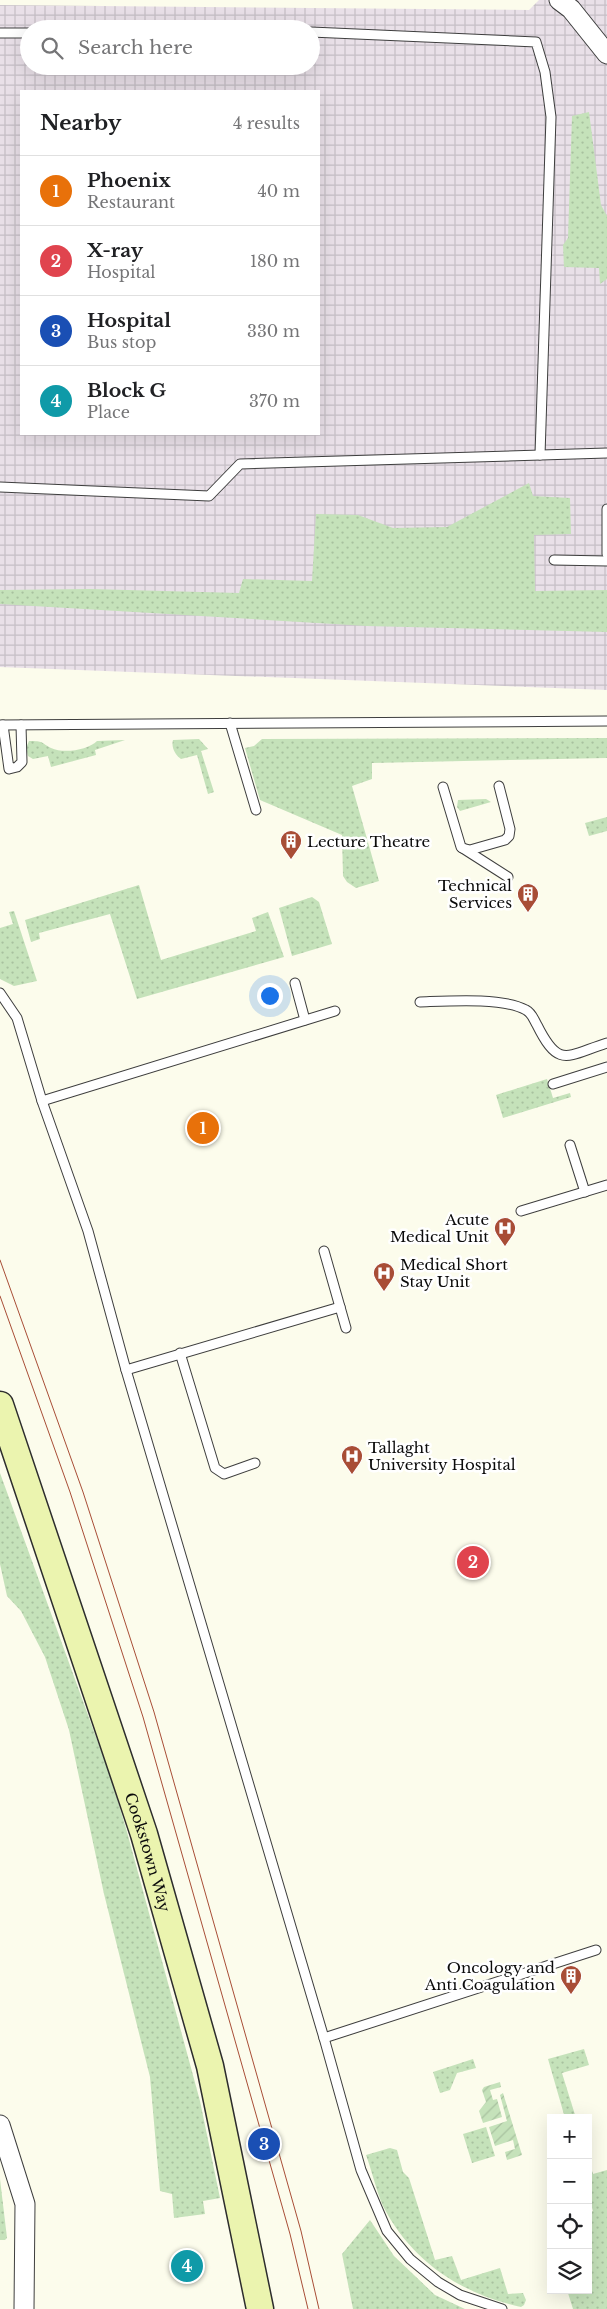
<!DOCTYPE html>
<html lang="en">
<head>
<meta charset="utf-8">
<style>
	body { margin:0; font-family:"Libre Baskerville",serif; background:#f2f2f2; color:#202124 }
	.controls { position:absolute; right:15px; bottom:15px; display:grid; overflow:hidden; border-radius:0px; box-shadow:0 5px 20px #0002 }
	.controls button { width:45px; height:45px; display:grid; place-items:center; padding:0; border:0; border-bottom:1px solid #e0e0e0; background:#fff; color:#202124; font:25px sans-serif }
	.you { position:absolute; left:269px; top:995px; width:18px; height:18px; margin:-12px; border:4px solid #fff; border-radius:50%; background:#1a73e8; box-shadow:0 0 0 8px #1a73e833 }
	.badge { display:grid; place-items:center; width:32px; height:32px; border-radius:50%; background:#ea580c; color:#fff; font-size:16px; font-weight:700 }
	.pin { position:absolute; translate:-50% -50%; border:2px solid #fff; box-shadow:0 1px 5px #0006 }
	.list { margin:0; padding:0; list-style:none }
	h2 { display:flex; justify-content:space-between; align-items:center; height:65px; margin:0; padding:0 20px; font-size:21px }
	h2 small { font-size:16px; font-weight:400; color:#757577 }
	.list li { display:grid; grid-template-columns:32px 1fr auto; gap:15px; align-items:center; box-sizing:border-box; height:70px; padding:0 20px; border-top:1px solid #e0e0e0 }
	.list b { display:block; font-size:19px; white-space:nowrap }
	.list p { margin:0; font-size:16px; white-space:nowrap; color:#757577 }
	.list em { font-size:16px; font-style:normal; color:#757577 }
	.icon { flex:none; width:28px; height:28px; fill:none; stroke:currentColor; stroke-width:2; stroke-linecap:round; stroke-linejoin:round }
	.map { position:relative; flex:none; width:607px; height:2309px; overflow:hidden }
	.search { position:absolute; background:#fff; box-shadow:0 5px 20px #0002; left:20px; top:20px; width:300px; height:55px; display:flex; align-items:center; gap:12px; box-sizing:border-box; padding:0 18px; border-radius:28px; color:#757577; font-size:19px }
	.panel { position:absolute; background:#fff; box-shadow:0 5px 20px #0002; left:20px; top:90px; width:300px; height:345px; border-radius:0px }
	.map>svg:first-child { display:block }
</style>
</head>
<body>
<div class="map">
<svg width="607" height="2309" viewBox="0 0 607 2309">
	<defs>
		<pattern id="industrial-grid" width="8" height="8" patternUnits="userSpaceOnUse" patternTransform="scale(1.25)"><rect width="8" height="8" fill="#e9e0e8"/><path d="M0 4h8M4 0v8" fill="none" stroke="#c6bfc6"/></pattern>
		<pattern id="grass-dots" width="8" height="8" patternUnits="userSpaceOnUse" patternTransform="scale(1.25)"><rect width="8" height="8" fill="#c5e2ba"/><path d="M2 2h.1M6 6h.1" fill="none" stroke="#a8c19f" stroke-width="1.8" stroke-linecap="round"/></pattern>
		<pattern id="garden-furrows" width="10" height="10" patternUnits="userSpaceOnUse" patternTransform="scale(1.25)"><rect width="10" height="10" fill="#c5e2ba"/><path d="M-1 1l2-2M0 10L10 0M9 11l2-2" fill="none" stroke="#a8c19f"/></pattern>
	</defs>
	<rect width="100%" height="100%" fill="#fcfcec"/>
	<!-- industrial -->
	<path fill="url(#industrial-grid)" fill-rule="evenodd" d="M539 0H607V690L0 667V5L529 10ZM29 29H311V66H29ZM21 91H319V434H21Z"/>
	<!-- grass -->
	<g fill="url(#grass-dots)">
		<polygon points="589,112 601,205 607,216 607,279 600,284 599,268 564,267 563,245 568,238 572,116"/>
		<polygon points="529,483 533,496 570,498 571,534 534,535 535,591 607,590 607,632 367,626 0,604 0,590 90,589 239,593 243,579 312,581 316,514 358,515 393,528 447,527"/>
		<polygon points="607,738 607,758 372,763 372,779 352,786 379,881 356,888 347,882 343,876 342,835 260,800 245,748 254,746 262,739"/>
		<path d="M199 739 208 749 201 751 214 792 208 794 197 755 181 759C175 755 171 747 173 740Z"/>
		<path d="M125 740 95 750 96 755 51 767 48 756 33 759 28 756 26 748 29 741C44 741 40 742 51 748 64 754 88 750 97 741Z"/>
		<polygon points="486,799 491,802 460,811 457,807 458,800"/>
		<polygon points="607,817 607,831 589,836 585,823"/>
		<polygon points="139,885 161,960 256,931 252,918 268,912 284,957 137,999 110,914 39,933 40,939 31,942 25,920"/>
		<polygon points="312,897 319,902 332,944 292,956 279,908"/>
		<polygon points="14,911 37,981 14,986 0,979 0,928 13,924 9,912"/>
		<polygon points="547,1079 553,1098 570,1093 571,1097 503,1118 496,1095"/>
		<polygon points="0,1473 112,1781 127,1832 200,2101 220,2198 203,2201 205,2214 174,2218 172,2194 160,2191 150,2077 104,1894 69,1730 45,1657 21,1611 7,1596 0,1564"/>
		<polygon points="584,2049 589,2065 562,2073 576,2118 565,2118 548,2059"/>
		<polygon points="473,2059 476,2068 457,2073 450,2090 440,2093 433,2072"/>
		<polygon points="486,2127 495,2156 472,2163 463,2134"/>
		<path d="M390 2148 397 2150 403 2172 409 2178 435 2260 452 2256 461 2280 500 2268 508 2294 523 2293 526 2300 524 2305 521 2307C461 2294 411 2261 383 2206 376 2190 372 2171 366 2155Z"/>
		<polygon points="588,2158 593,2174 607,2170 607,2309 573,2309 567,2290 588,2290 588,2213 593,2211 588,2195"/>
		<polygon points="0,2179 7,2238 5,2240 0,2240"/>
		<polygon points="370,2220 394,2256 435,2295 465,2309 353,2309 342,2254"/>
	</g>
	<!-- garden -->
	<g fill="url(#garden-furrows)">
		<polygon points="500,2082 501,2087 490,2090 493,2100 497,2099 502,2117 483,2123 479,2111 486,2102 482,2090 484,2087"/>
		<polygon points="503,2093 522,2155 507,2160 505,2152 515,2149 513,2140 495,2146 489,2127 507,2121 500,2095"/>
	</g>
	<g fill="none" stroke-linecap="round" stroke-linejoin="round">
		<!-- lane casing -->
		<g stroke="#3e3e3e" stroke-width="11">
			<g id="lane">
				<polyline points="311,32 536,42 545,72 551,117 540,455"/>
				<polyline points="0,33 29,33"/>
				<polyline points="0,487 209,496 240,464 607,453"/>
				<polyline points="607,509 607,554"/>
				<polyline points="554,560 607,561"/>
				<polyline points="230,723 256,810"/>
				<polyline points="0,725 607,721"/>
				<polyline points="3,725 9,769 17,767 22,762 21,725"/>
				<polyline points="443,787 461,847 508,877"/>
				<polyline points="462,848 470,850 505,840 509,836 510,829 499,786"/>
				<polyline points="295,983 305,1020"/>
				<polyline points="0,993 17,1018 42,1101 88,1231 126,1370 324,2038 361,2170 387,2231 410,2259 438,2282 460,2295 502,2309"/>
				<path d="M420 1002C448 1001 502 997 526 1010 532 1013 534 1020 537 1025 559 1069 566 1056 607 1043"/>
				<polyline points="553,1084 607,1067"/>
				<polyline points="42,1101 335,1011"/>
				<polyline points="570,1145 585,1192"/>
				<polyline points="521,1211 607,1185"/>
				<polyline points="324,1251 346,1328"/>
				<polyline points="180,1353 215,1468 224,1474 255,1463"/>
				<polyline points="126,1370 340,1307"/>
				<polyline points="324,2038 596,1950"/>
			</g>
		</g>
		<!-- street casing -->
		<g stroke="#3e3e3e" stroke-width="21">
			<g id="street">
				<polyline points="559,0 571,9 607,54"/>
				<polyline points="0,2125 25,2204 24,2309"/>
			</g>
		</g>
		<!-- secondary casing -->
		<g stroke="#2d2d2d" stroke-width="29">
			<g id="secondary">
				<path id="s1" d="M0 1405 144 1834 210 2066 260 2309"/>
			</g>
		</g>
		<!-- lane -->
		<use href="#lane" stroke="#fff" stroke-width="9"/>
		<!-- street -->
		<use href="#street" stroke="#fff" stroke-width="19"/>
		<!-- secondary -->
		<use href="#secondary" stroke="#ebf4af" stroke-width="26"/>
		<!-- tram -->
		<g stroke="#a84d36" stroke-width="1">
			<polyline points="0,1260 83,1492 154,1712 301,2231 319,2309"/>
			<polyline points="0,1296 70,1492 143,1717 290,2234 308,2309"/>
		</g>
	</g>
	<!-- icons -->
	<defs>
		<g id="building-pin" transform="scale(1.125)"><path d="M0 17L-7.5 6A9.5 9.5 0 1 1 7.5 6Z" fill="#a84d36" stroke="#fff"/><path d="M-4-6H4V6H1V3H-1V6H-4ZM-2.5-4.3h1.7v1.8h-1.7ZM.8-4.3h1.7v1.8H.8ZM-2.5-1h1.7V.8h-1.7ZM.8-1h1.7V.8H.8Z" fill="#fff"/></g>
		<g id="hospital-pin" transform="scale(1.125)"><path d="M0 17L-7.5 6A9.5 9.5 0 1 1 7.5 6Z" fill="#a84d36" stroke="#fff"/><path d="M-5-5h3v3.5h4V-5h3V5h-3V1.5h-4V5h-3Z" fill="#fff"/></g>
	</defs>
	<g fill-rule="evenodd">
		<use href="#building-pin" x="291" y="841"/>
		<use href="#building-pin" x="528" y="894"/>
		<use href="#hospital-pin" x="505" y="1228"/>
		<use href="#hospital-pin" x="384" y="1273"/>
		<use href="#hospital-pin" x="352" y="1456"/>
		<use href="#building-pin" x="571" y="1976"/>
	</g>
	<g text-anchor="middle" dominant-baseline="central" stroke-width="5" stroke-linejoin="round" paint-order="stroke">
		<!-- poi labels -->
		<g font-size="15" fill="#0b0b0b" stroke="#fff" text-anchor="start">
			<text x="307" y="841">Lecture Theatre</text>
			<text x="512" y="885" text-anchor="end">Technical<tspan x="512" dy="17">Services</tspan></text>
			<text x="489" y="1219" text-anchor="end">Acute<tspan x="489" dy="17">Medical Unit</tspan></text>
			<text x="400" y="1264">Medical Short<tspan x="400" dy="17">Stay Unit</tspan></text>
			<text x="368" y="1447">Tallaght<tspan x="368" dy="17">University Hospital</tspan></text>
			<text x="555" y="1967" text-anchor="end">Oncology and<tspan x="555" dy="17">Anti Coagulation</tspan></text>
		</g>
		<!-- street labels -->
		<g font-size="15" fill="#0b0b0b" stroke="#fff">
			<text stroke="none"><textPath href="#s1" startOffset="471">Cookstown Way</textPath></text>
		</g>
	</g>
</svg>
<div class="controls">
<button>+</button>
<button>−</button>
<button><svg class="icon" aria-label="locate" viewBox="0 0 24 24"><circle cx="12" cy="12" r="6"/><path d="M12 2v4M12 18v4M2 12h4M18 12h4"/></svg></button>
<button><svg class="icon" aria-label="layers" viewBox="0 0 24 24"><path d="M12 4l9 5-9 5-9-5zM3 14l9 5 9-5"/></svg></button>
</div>
<div class="you"></div>
<div class="pin badge" style="left:203px;top:1128px;background:#e8710a">1</div>
<div class="pin badge" style="left:473px;top:1562px;background:#e0444e">2</div>
<div class="pin badge" style="left:264px;top:2144px;background:#1a4fb4">3</div>
<div class="pin badge" style="left:187px;top:2266px;background:#0f9aa8">4</div>
<div class="search"><svg class="icon" aria-label="search" viewBox="0 0 24 24"><circle cx="10" cy="10" r="6"/><path d="M15 15l6 6"/></svg>Search here</div>
<section class="panel">
<h2>Nearby<small>4 results</small></h2>
<ul class="list">
<li><span class="badge" style="background:#e8710a">1</span><div><b>Phoenix</b><p>Restaurant</p></div><em>40 m</em></li>
<li><span class="badge" style="background:#e0444e">2</span><div><b>X-ray</b><p>Hospital</p></div><em>180 m</em></li>
<li><span class="badge" style="background:#1a4fb4">3</span><div><b>Hospital</b><p>Bus stop</p></div><em>330 m</em></li>
<li><span class="badge" style="background:#0f9aa8">4</span><div><b>Block G</b><p>Place</p></div><em>370 m</em></li>
</ul>
</section>
</div>
</body>
</html>
